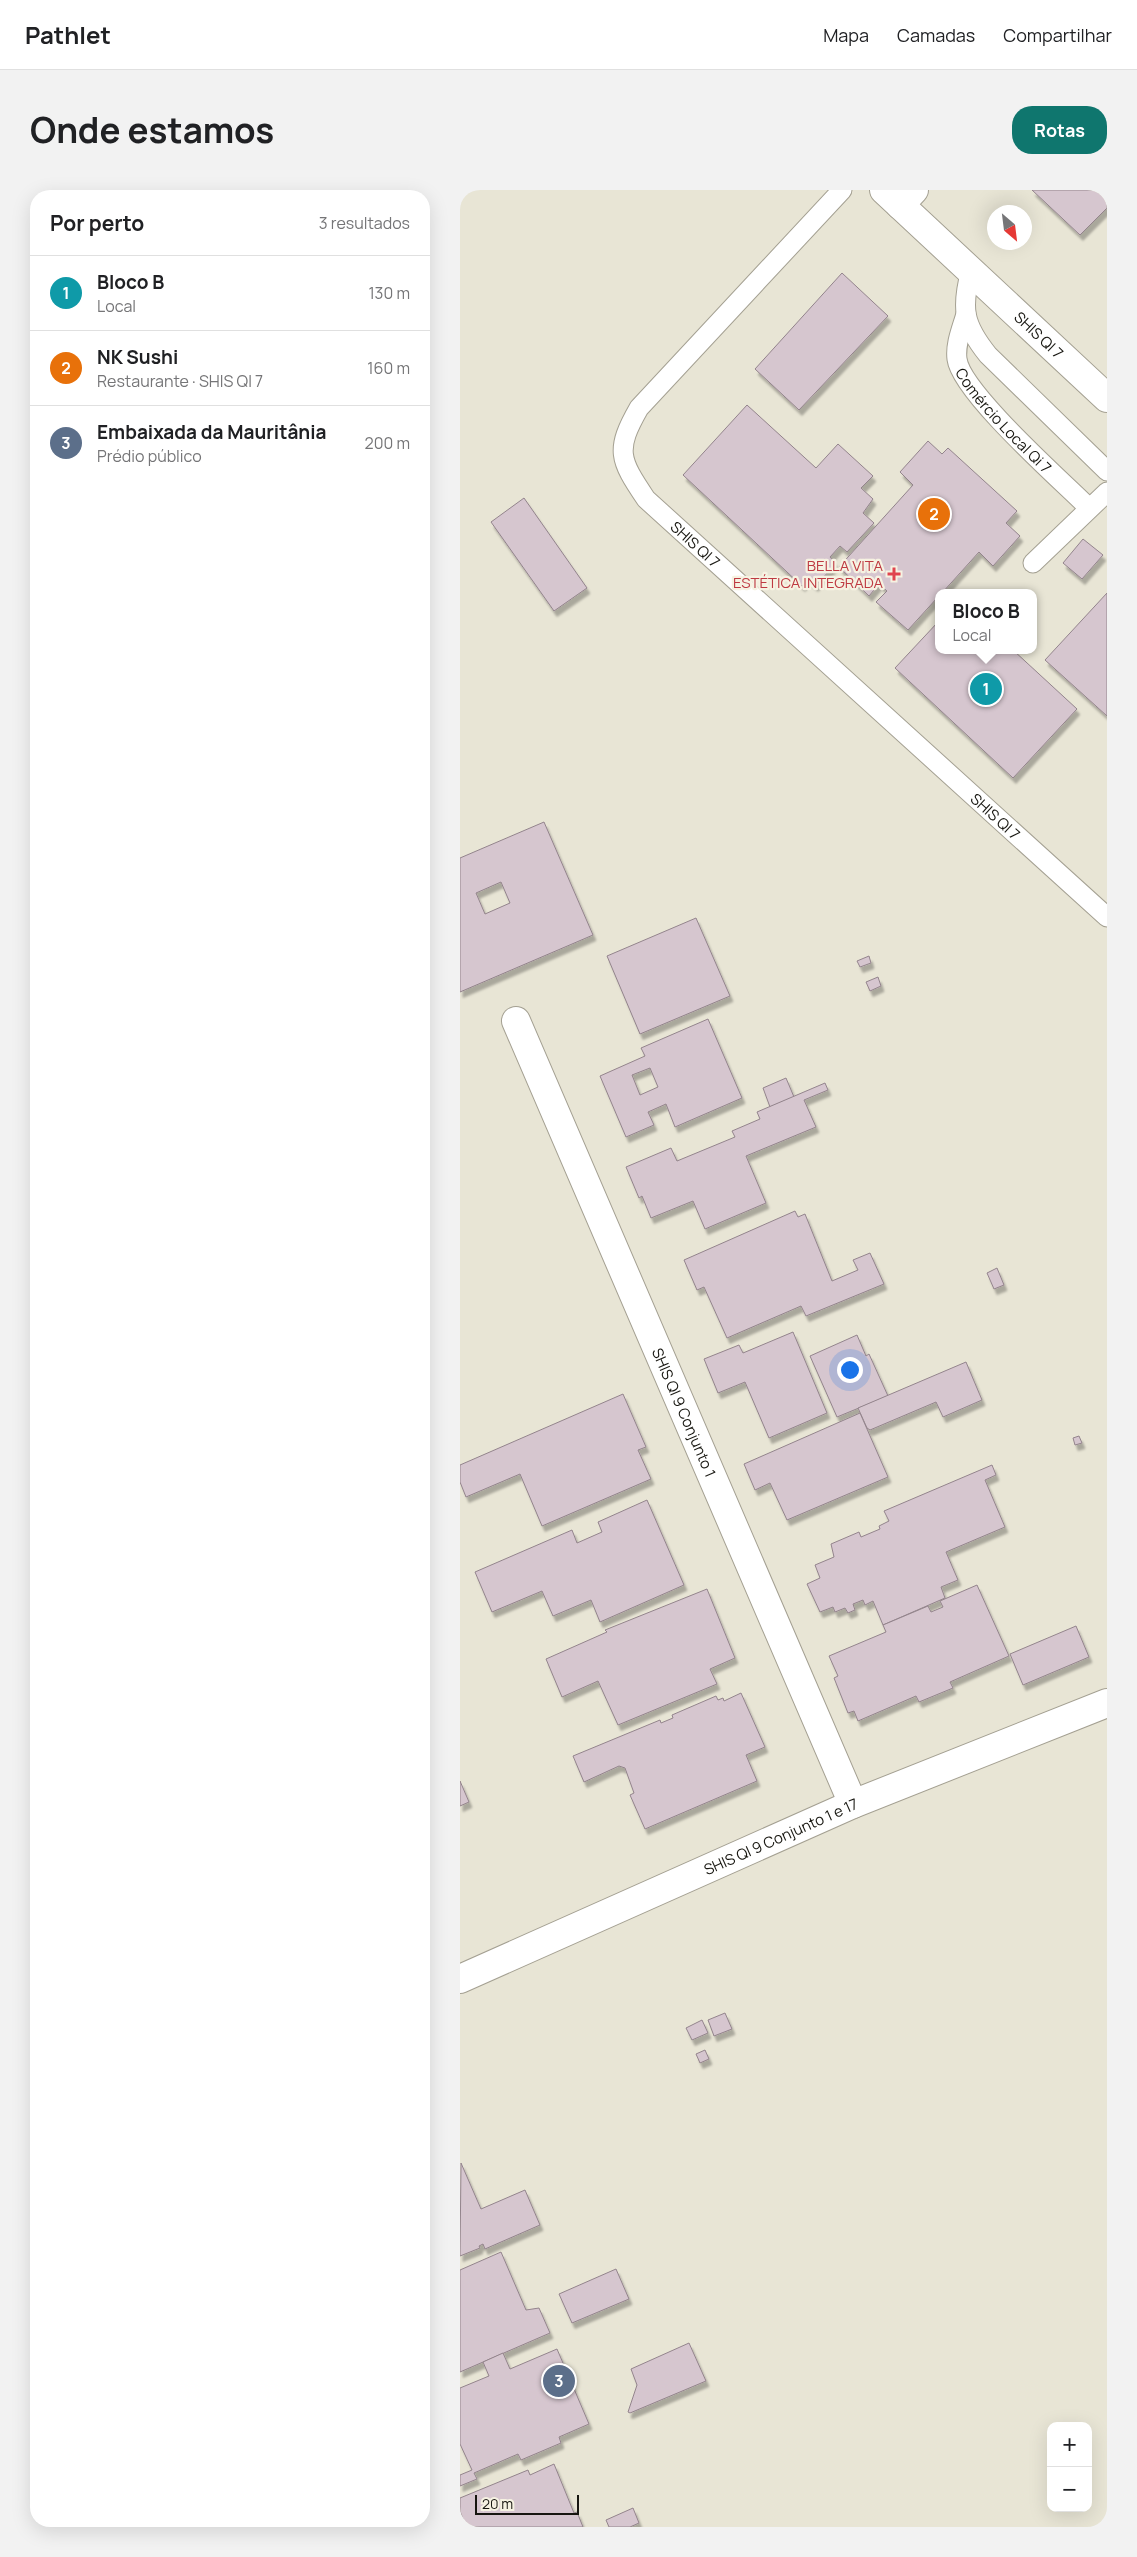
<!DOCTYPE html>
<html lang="pt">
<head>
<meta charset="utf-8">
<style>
	body { margin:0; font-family:Manrope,sans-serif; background:#f2f2f2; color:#202124 }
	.controls { position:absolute; right:15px; bottom:15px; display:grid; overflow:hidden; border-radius:10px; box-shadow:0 5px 20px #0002 }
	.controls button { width:45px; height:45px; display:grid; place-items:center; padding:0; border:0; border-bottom:1px solid #e0e0e0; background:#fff; color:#202124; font:25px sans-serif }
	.compass { position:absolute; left:527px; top:15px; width:45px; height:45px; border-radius:50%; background:#fff; box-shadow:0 5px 20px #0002; rotate:152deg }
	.scale { position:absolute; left:15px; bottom:12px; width:104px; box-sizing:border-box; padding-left:5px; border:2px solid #171610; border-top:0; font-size:14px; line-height:18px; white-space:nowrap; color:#171610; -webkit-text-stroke:4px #f6f2e2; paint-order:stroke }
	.you { position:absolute; left:389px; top:1179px; width:18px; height:18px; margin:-12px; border:4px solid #fff; border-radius:50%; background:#1a73e8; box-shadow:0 0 0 8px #1a73e833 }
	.badge { display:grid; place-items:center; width:32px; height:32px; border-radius:50%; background:#0f766e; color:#fff; font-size:16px; font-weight:700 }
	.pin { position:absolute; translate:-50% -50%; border:2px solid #fff; box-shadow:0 1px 5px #0006 }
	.popup { position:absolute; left:475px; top:399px; width:102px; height:65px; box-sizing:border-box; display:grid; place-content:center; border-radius:10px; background:#fff; filter:drop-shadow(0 1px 4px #0005); font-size:16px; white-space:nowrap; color:#757577 }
	.popup b { font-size:19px; color:#202124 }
	.popup::after { content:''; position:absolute; left:50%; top:100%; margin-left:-10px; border:10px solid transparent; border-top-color:#fff }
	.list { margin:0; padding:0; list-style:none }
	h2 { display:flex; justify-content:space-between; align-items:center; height:65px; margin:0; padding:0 20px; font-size:21px }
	h2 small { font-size:16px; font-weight:400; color:#757577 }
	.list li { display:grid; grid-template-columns:32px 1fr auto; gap:15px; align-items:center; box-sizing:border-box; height:75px; padding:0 20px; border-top:1px solid #e0e0e0 }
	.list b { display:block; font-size:19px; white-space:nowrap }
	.list p { margin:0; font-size:16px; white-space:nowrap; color:#757577 }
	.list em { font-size:16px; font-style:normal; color:#757577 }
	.map { position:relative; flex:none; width:647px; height:2337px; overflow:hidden; border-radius:20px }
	header { display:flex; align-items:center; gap:30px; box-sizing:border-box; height:70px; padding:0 25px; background:#fff; border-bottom:1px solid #e0e0e0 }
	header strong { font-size:24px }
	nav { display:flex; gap:28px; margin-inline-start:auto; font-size:18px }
	.intro { display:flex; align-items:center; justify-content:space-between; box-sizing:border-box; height:120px; padding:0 30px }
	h1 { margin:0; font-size:35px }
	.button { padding:12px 22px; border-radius:20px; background:#0f766e; color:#fff; font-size:18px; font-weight:700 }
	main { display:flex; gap:30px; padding:0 30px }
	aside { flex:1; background:#fff; border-radius:20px; box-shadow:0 5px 20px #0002 }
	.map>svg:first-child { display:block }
</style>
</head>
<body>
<header>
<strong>Pathlet</strong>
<nav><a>Mapa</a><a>Camadas</a><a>Compartilhar</a></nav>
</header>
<div class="intro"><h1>Onde estamos</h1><a class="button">Rotas</a></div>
<main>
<aside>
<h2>Por perto<small>3 resultados</small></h2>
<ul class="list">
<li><span class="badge" style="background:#0f9aa8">1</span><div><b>Bloco B</b><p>Local</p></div><em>130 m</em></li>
<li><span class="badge" style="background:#e8710a">2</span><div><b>NK Sushi</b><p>Restaurante · SHIS QI 7</p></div><em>160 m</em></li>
<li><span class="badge" style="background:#5c6f8a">3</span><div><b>Embaixada da Mauritânia</b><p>Prédio público</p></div><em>200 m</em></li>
</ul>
</aside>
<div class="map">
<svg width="647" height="2337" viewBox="0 0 647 2337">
	<defs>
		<filter id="shadow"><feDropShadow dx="3" dy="5.5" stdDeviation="1" flood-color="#0004"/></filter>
	</defs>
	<rect width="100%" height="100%" fill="#e8e5d5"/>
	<!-- building -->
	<g fill="#d6c6cf" stroke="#93848c" fill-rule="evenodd" filter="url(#shadow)">
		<polygon points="572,0 647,0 647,18 620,45"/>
		<polygon points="382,83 428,126 339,220 295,179"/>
		<polygon points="287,215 356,278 378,254 413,286 401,298 413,309 403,323 414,333 387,362 380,356 370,367 376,374 355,396 348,390 342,396 223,285"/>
		<polygon points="468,251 482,264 488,258 557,321 546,333 560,346 533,376 519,362 482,403 478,403 478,407 448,440 416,412 427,401 419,394 409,406 379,377 453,295 440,282"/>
		<polygon points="64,308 127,398 94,421 31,332"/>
		<polygon points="623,349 643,365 622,389 603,373"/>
		<polygon points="647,403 647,526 585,470"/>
		<polygon points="478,432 478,460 553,460 617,519 553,588 435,478"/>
		<path d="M84 632 133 745 0 802V668ZM41 692 50 713 25 724 16 703Z"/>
		<polygon points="236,728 270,806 180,844 147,766"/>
		<polygon points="409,766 411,773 400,777 397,771"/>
		<polygon points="418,787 421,796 410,801 406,792"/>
		<path d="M248 829 282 908 215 937 206 914 188 922 194 935 166 947 140 886 185 866 181 858ZM190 878 198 897 180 905 172 885Z"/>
		<polygon points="326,888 334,907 310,917 303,898"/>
		<polygon points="365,893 368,900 344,910 356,937 286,966 306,1013 245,1039 233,1011 191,1028 182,1006 179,1008 166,977 211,958 217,971 275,947 272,941 300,929 297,922"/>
		<polygon points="335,1021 338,1027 345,1024 372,1091 398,1080 393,1070 410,1063 424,1094 346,1126 341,1116 267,1148 244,1097 237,1100 224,1070"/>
		<polygon points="537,1078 544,1095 534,1099 527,1083"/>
		<polygon points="333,1142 367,1223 309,1248 285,1192 258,1203 244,1169 279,1155 283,1163"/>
		<polygon points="397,1145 406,1166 409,1164 428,1206 377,1227 350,1166"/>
		<polygon points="506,1172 522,1210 483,1227 476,1212 410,1240 407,1238 398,1218"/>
		<polygon points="163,1204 186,1257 178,1260 191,1289 82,1336 60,1284 6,1307 0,1292 0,1275"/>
		<polygon points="400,1223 428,1287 327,1330 310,1293 295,1300 284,1274"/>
		<polygon points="619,1246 622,1253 615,1255 613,1248"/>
		<polygon points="532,1275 536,1285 525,1290 545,1337 486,1362 498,1390 481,1397 485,1408 423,1435 413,1411 405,1415 403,1410 393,1414 395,1420 388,1423 385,1418 375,1422 373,1417 360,1422 347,1394 360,1388 355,1375 374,1367 371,1354 399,1342 401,1347 420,1339 419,1336 429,1331 424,1321"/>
		<polygon points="187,1310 224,1395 140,1432 131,1410 93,1426 82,1401 32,1422 15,1382 112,1340 117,1353 142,1342 138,1332"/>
		<polygon points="517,1395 549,1466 490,1492 493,1498 459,1512 456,1506 398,1531 394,1521 388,1523 374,1488 378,1486 369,1466 426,1442 423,1435 468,1416 471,1422 483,1417 480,1411"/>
		<polygon points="247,1399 275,1468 250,1479 257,1494 158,1535 138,1491 102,1507 86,1469 147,1442 145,1440"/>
		<polygon points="616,1436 629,1467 563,1495 550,1464"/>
		<polygon points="281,1503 305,1557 286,1565 297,1591 185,1639 170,1605 174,1603 165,1578 159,1576 124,1592 113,1566 200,1530 201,1533 213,1528 212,1525 256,1506 258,1510 263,1508 264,1511"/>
		<polygon points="0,1591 9,1612 0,1616"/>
		<polygon points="265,1823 272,1839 254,1846 248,1830"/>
		<polygon points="242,1830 248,1843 232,1850 226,1838"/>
		<polygon points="245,1860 249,1869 240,1873 236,1864"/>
		<polygon points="1,1973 21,2019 65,2000 80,2035 25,2059 23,2054 19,2056 20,2058 0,2066"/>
		<polygon points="41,2062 66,2120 79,2118 90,2143 0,2182 0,2080"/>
		<polygon points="156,2079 169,2109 112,2133 99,2104"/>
		<polygon points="229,2153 246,2191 170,2223 168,2222 177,2195 171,2179"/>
		<polygon points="97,2159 129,2234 99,2247 101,2253 61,2270 58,2264 14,2283 17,2289 0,2296 0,2285 12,2280 0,2254 0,2198 29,2186 23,2172 43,2163 50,2179"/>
		<polygon points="94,2274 114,2323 117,2322 123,2337 6,2337 0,2321 0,2308 68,2280 70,2285"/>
		<polygon points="173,2318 179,2333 170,2337 149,2337 146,2330"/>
	</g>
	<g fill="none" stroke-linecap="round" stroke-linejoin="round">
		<!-- lane casing -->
		<g stroke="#a4a092" stroke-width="21">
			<g id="lane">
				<path id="s1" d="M382 0 179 218C155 260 159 269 186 309L647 727"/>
				<path d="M511 80C501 118 503 134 528 165L647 281"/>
				<path id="s2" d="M506 124C502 138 495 154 497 169 501 202 602 291 629 318"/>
				<polyline points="573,373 647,302"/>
			</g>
		</g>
		<!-- street casing -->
		<g stroke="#a4a092" stroke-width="30">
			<g id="street">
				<polyline points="440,15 454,0"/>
				<path id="s3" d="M56 831 393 1614"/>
			</g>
		</g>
		<!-- secondary casing -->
		<g stroke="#a4a092" stroke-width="30">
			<g id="secondary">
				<path id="s4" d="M424 0 647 208"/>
				<path id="s5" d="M0 1789 393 1614 647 1513"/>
			</g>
		</g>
		<!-- lane -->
		<use href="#lane" stroke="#fff" stroke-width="19"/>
		<!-- street -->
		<use href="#street" stroke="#fff" stroke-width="28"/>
		<!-- secondary -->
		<use href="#secondary" stroke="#fff" stroke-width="28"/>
	</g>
	<!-- markers -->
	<path fill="#e0444e" stroke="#f6f2e2" stroke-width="2" d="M431.5 376.5h5v5h5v5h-5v5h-5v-5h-5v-5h5z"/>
	<g text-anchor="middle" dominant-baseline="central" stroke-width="4.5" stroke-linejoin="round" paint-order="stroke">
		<!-- street labels -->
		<g font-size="15" fill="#171610" stroke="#f6f2e2">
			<text stroke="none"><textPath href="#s4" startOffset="212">SHIS QI 7</textPath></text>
			<text stroke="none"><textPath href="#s2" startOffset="124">Comércio Local Qi 7</textPath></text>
			<text stroke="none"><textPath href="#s1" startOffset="465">SHIS QI 7</textPath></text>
			<text stroke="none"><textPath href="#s1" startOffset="870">SHIS QI 7</textPath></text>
			<text stroke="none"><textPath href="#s3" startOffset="426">SHIS QI 9 Conjunto 1</textPath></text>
			<text stroke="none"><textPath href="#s5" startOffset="351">SHIS QI 9 Conjunto 1 e 17</textPath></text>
		</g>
		<!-- health labels -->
		<g font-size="15" fill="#be3a42" stroke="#f6f2e2" text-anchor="end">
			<text x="423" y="375">BELLA VITA<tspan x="423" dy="17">ESTÉTICA INTEGRADA</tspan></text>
		</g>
	</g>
</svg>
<div class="controls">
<button>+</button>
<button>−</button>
</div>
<svg class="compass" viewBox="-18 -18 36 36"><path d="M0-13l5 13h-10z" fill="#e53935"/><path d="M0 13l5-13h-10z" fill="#757577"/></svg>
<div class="scale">20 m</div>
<div class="you"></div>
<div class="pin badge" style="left:526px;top:499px;background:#0f9aa8">1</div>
<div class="popup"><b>Bloco B</b>Local</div>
<div class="pin badge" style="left:474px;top:324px;background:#e8710a">2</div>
<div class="pin badge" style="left:99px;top:2191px;background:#5c6f8a">3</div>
</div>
</main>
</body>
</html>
